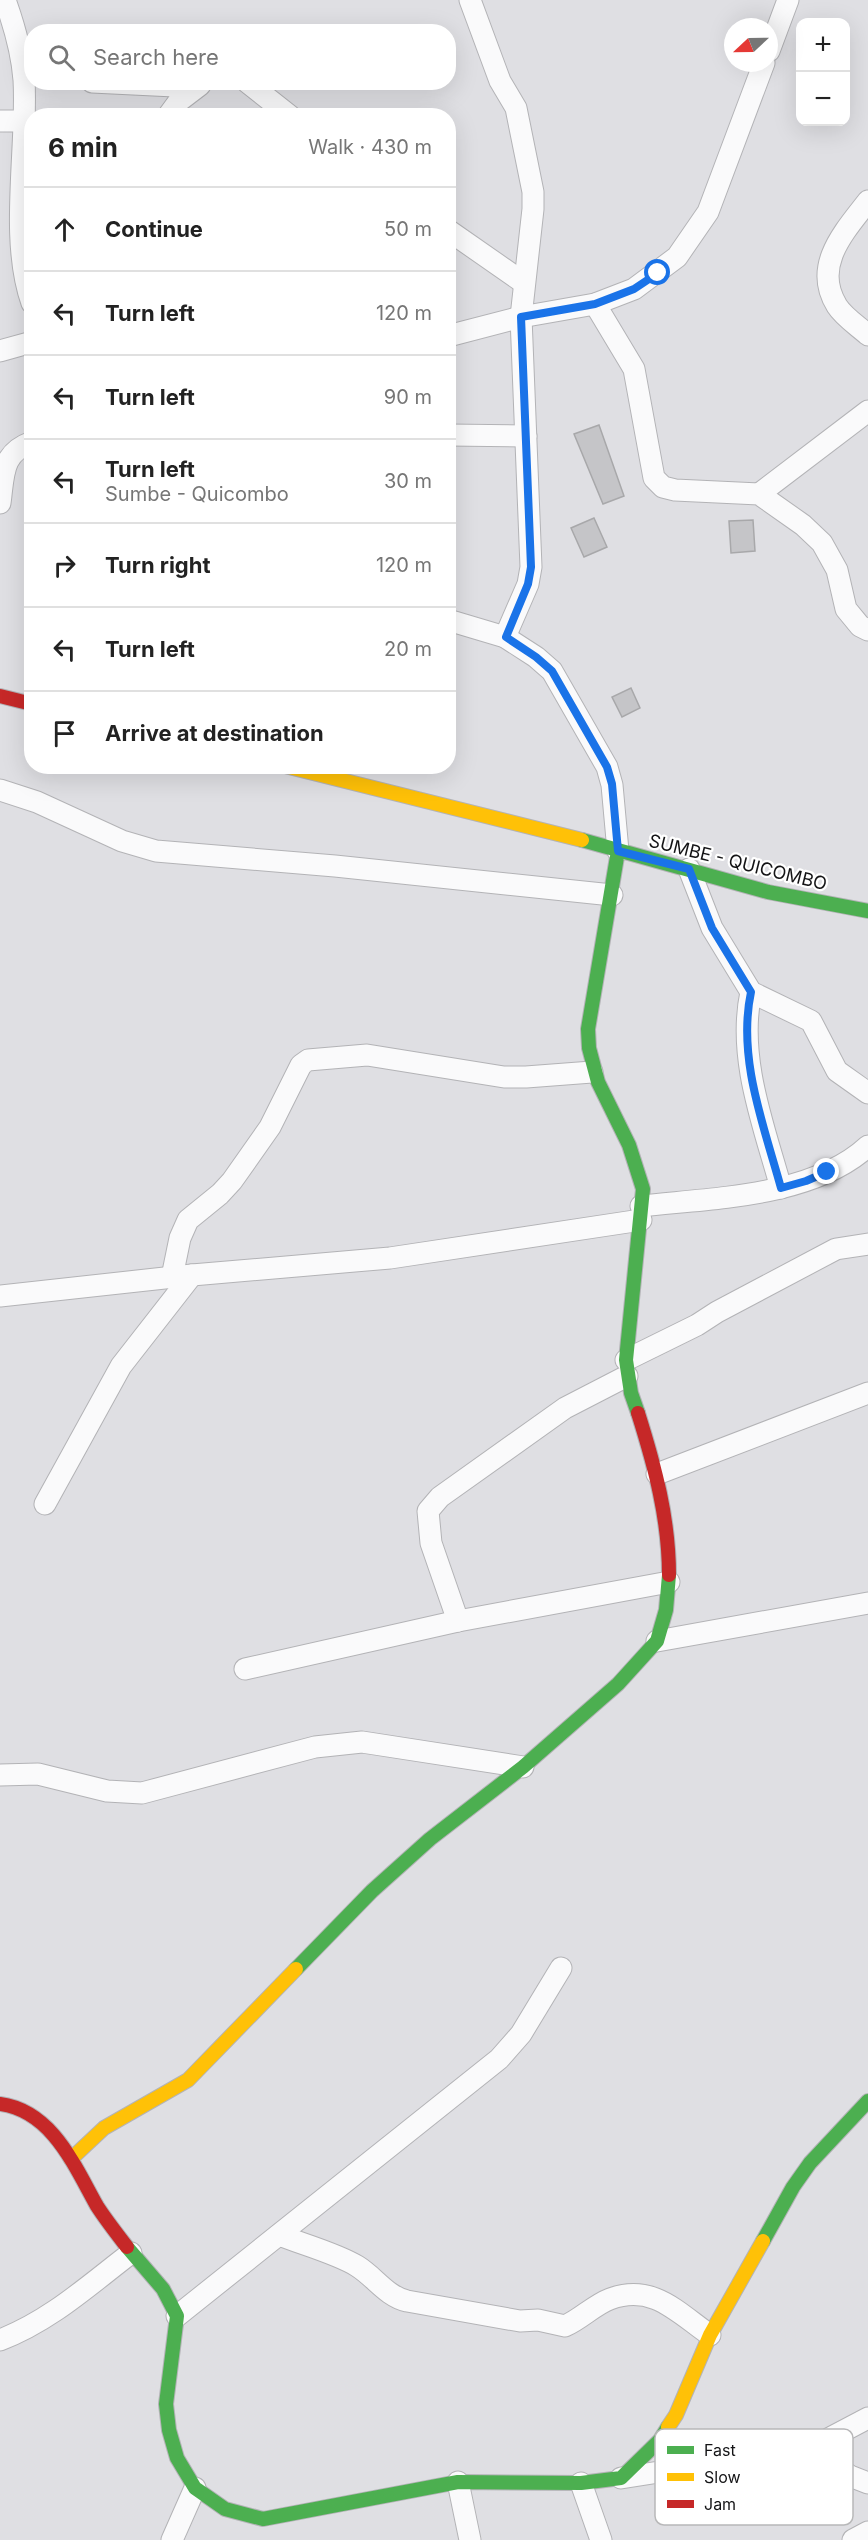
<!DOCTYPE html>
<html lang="en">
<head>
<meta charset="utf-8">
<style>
	body { margin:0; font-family:Inter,sans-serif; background:#f6f6f6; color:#222 }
	.controls { position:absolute; right:18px; top:18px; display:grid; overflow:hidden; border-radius:12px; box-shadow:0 6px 24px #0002 }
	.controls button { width:54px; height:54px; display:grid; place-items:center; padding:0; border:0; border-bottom:2px solid #e0e0e0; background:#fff; color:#222; font:30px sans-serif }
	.compass { position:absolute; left:724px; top:18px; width:54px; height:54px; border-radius:50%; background:#fff; box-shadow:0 6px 24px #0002; rotate:248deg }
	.stop { position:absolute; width:18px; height:18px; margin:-14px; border:4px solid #1a73e8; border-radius:50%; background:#fff }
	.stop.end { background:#1a73e8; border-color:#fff; box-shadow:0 2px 6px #0008 }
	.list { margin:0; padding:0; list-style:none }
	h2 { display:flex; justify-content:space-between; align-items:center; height:78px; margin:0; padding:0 24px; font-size:26px }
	h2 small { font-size:20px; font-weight:400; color:#767676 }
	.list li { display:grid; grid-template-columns:39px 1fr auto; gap:18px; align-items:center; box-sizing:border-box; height:84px; padding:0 24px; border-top:2px solid #e0e0e0 }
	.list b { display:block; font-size:22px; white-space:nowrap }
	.list p { margin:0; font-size:20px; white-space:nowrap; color:#767676 }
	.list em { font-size:20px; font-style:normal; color:#767676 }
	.icon { flex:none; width:33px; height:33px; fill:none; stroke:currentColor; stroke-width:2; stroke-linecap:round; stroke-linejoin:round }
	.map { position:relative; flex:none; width:868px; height:2540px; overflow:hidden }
	.search { position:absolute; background:#fff; box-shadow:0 6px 24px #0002; left:24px; top:24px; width:432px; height:66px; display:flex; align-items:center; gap:15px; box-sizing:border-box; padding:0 21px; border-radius:24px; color:#767676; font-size:22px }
	.panel { position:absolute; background:#fff; box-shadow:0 6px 24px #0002; left:24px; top:108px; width:432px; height:666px; border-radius:24px }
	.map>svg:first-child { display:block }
</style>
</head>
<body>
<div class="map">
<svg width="868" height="2540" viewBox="0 0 868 2540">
	<rect width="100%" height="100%" fill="#dfdfe3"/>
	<!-- building -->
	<g fill="#c5c5c8" stroke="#a8a8aa" stroke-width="1.5">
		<polygon points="599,425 624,496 603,504 574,434"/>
		<polygon points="594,518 607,547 584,557 571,528"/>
		<polygon points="753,520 755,551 731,553 729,521"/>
		<polygon points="631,688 640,708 622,717 612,697"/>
	</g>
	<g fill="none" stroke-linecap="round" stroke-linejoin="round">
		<!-- street casing -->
		<g stroke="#b3b3b6" stroke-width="23">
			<g id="street">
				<path d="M5 0C14 25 22 53 24 80 28 147 9 239 32 303"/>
				<polyline points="470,0 500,81 516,108 533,192 533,209 521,317 531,567 528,584 505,637"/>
				<polyline points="769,51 788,0"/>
				<polyline points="92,82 195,87"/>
				<polyline points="247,82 290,116"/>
				<polyline points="168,116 179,101 200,85"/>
				<polyline points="0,121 23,121"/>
				<path d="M868 201C844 232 812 266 837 306 844 317 858 326 868 335"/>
				<polyline points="448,230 524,283"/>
				<polyline points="595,304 634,369 654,478 663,487 675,490 759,494 803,525 822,543 837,570 846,609 860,626 868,630"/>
				<polyline points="448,336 521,317 595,304 634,289 677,257 708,212 764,63"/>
				<polyline points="0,351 32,342"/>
				<polyline points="448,435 526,436"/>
				<polyline points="759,494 868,411"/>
				<path d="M0 503C4 475 1 453 32 442"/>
				<polyline points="448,620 505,637 536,657 552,671 607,767 612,785 618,851"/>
				<polyline points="0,790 37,802 122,841 156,851 335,866 612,895"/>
				<polyline points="689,869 712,928 751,992 811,1021 837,1071 868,1093"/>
				<path d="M751 992C737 1058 764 1126 781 1188"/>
				<path d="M641 1206C712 1198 813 1197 868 1146"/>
				<polyline points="172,1277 180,1238 188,1220 220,1194 232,1181 270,1127 301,1065 308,1060 367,1055 504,1077 526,1077 592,1072"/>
				<polyline points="0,1296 192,1275 390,1258 641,1220"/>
				<polyline points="626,1360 697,1325 717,1312 836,1249 868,1244"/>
				<polyline points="657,1474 868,1393"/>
				<polyline points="45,1504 121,1366 192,1275"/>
				<polyline points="458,1621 431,1543 428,1511 440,1497 565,1408 627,1376"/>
				<polyline points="657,1641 868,1603"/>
				<polyline points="245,1669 458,1621 669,1582"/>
				<polyline points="0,1775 38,1774 107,1791 142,1793 315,1747 362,1742 523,1767"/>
				<path d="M279 2235C302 2244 338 2254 357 2266 375 2277 386 2296 407 2301L520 2321 538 2320 565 2326C581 2319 594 2305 610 2299 653 2283 678 2313 710 2335"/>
				<polyline points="177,2316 499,2059 521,2034 561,1968"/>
				<path d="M0 2340C50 2321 89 2285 131 2253"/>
				<polyline points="811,2448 850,2476 868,2483"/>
				<polyline points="621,2478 811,2448 868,2418"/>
				<polyline points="458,2482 470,2540"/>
				<polyline points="581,2483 601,2540"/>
				<polyline points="172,2540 195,2488"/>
				<polyline points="853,2540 868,2532"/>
			</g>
		</g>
		<!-- fast casing -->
		<g stroke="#b3b3b6" stroke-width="16">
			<g id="fast">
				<polyline points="582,840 768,892 868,911"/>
				<polyline points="618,851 588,1029 589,1048 598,1082 629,1145 643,1189 626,1360 631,1393 638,1413"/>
				<polyline points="296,1969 372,1891 430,1839 523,1767 618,1684 657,1641 666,1610 669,1575"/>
				<polyline points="763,2241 793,2187 810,2163 868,2101"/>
				<polyline points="127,2247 163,2289 177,2316 166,2404 169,2430 177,2458 195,2488 225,2509 263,2519 458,2482 581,2483 621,2478 660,2440 668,2427"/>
			</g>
		</g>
		<!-- slow casing -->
		<g stroke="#b3b3b6" stroke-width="16">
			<g id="slow">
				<polyline points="285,766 582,840"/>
				<polyline points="71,2159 104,2128 188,2080 296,1969"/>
				<polyline points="668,2427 676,2415 710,2335 763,2241"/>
			</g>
		</g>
		<!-- jam casing -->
		<g stroke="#b3b3b6" stroke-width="16">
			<g id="jam">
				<polyline points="0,696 32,704"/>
				<path d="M638 1413C655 1467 669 1519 669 1575"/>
				<path d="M0 2104C52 2111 74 2165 97 2206 106 2220 117 2234 127 2247"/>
			</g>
		</g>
		<!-- street -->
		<use href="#street" stroke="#fafafb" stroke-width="21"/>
		<!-- fast -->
		<use href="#fast" stroke="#4caf50" stroke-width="14"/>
		<!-- slow -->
		<use href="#slow" stroke="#ffc107" stroke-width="14"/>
		<!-- jam -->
		<use href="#jam" stroke="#c62828" stroke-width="14"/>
	</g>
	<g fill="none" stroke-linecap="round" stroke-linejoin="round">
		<!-- route -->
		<path stroke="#1a73e8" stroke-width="8" d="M658 273 634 289 595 304 521 317 531 567 528 584 506 637 536 657 552 671 607 767 612 784 618 851 689 869 712 928 751 992C737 1058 764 1126 781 1188L806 1181 827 1172"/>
	</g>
	<g text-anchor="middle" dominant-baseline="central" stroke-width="4.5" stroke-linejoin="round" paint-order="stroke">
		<!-- street labels -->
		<g font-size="18" fill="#141416" stroke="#fff">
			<text transform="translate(738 862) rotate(14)">SUMBE - QUICOMBO</text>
		</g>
	</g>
	<!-- legend -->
	<rect x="655" y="2429" width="198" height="96" rx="9" fill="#fff" stroke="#b8b8b9" stroke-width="1.5"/>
	<rect x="667" y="2446" width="27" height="8" fill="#4caf50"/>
	<rect x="667" y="2473" width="27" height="8" fill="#ffc107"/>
	<rect x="667" y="2500" width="27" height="8" fill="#c62828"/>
	<g font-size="16" fill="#141416">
		<text x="704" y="2456">Fast</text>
		<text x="704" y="2483">Slow</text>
		<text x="704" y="2510">Jam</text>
	</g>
</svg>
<div class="controls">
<button>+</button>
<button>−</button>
</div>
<svg class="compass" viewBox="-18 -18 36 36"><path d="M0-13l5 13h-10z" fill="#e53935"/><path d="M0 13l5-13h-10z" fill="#767676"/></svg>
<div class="stop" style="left:658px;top:273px"></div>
<div class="stop end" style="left:827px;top:1172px"></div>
<div class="search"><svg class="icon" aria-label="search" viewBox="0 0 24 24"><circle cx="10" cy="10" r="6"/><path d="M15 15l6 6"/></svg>Search here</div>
<section class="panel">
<h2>6 min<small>Walk · 430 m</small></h2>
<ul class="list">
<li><svg class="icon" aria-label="ahead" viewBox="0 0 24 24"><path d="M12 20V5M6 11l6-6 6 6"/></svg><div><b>Continue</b></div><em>50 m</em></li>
<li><svg class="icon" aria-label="left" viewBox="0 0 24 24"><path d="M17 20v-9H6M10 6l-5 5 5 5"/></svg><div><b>Turn left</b></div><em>120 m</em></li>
<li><svg class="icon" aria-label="left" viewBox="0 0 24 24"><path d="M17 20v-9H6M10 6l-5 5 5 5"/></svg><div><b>Turn left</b></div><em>90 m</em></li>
<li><svg class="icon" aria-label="left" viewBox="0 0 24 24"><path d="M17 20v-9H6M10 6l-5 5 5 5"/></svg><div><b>Turn left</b><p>Sumbe - Quicombo</p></div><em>30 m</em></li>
<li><svg class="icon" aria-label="right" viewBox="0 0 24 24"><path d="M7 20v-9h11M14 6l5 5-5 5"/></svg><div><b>Turn right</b></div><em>120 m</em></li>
<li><svg class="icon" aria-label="left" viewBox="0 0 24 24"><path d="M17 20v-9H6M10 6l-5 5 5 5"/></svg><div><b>Turn left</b></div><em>20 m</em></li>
<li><svg class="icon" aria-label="arrive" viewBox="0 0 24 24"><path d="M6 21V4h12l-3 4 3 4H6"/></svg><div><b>Arrive at destination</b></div></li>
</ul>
</section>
</div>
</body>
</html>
